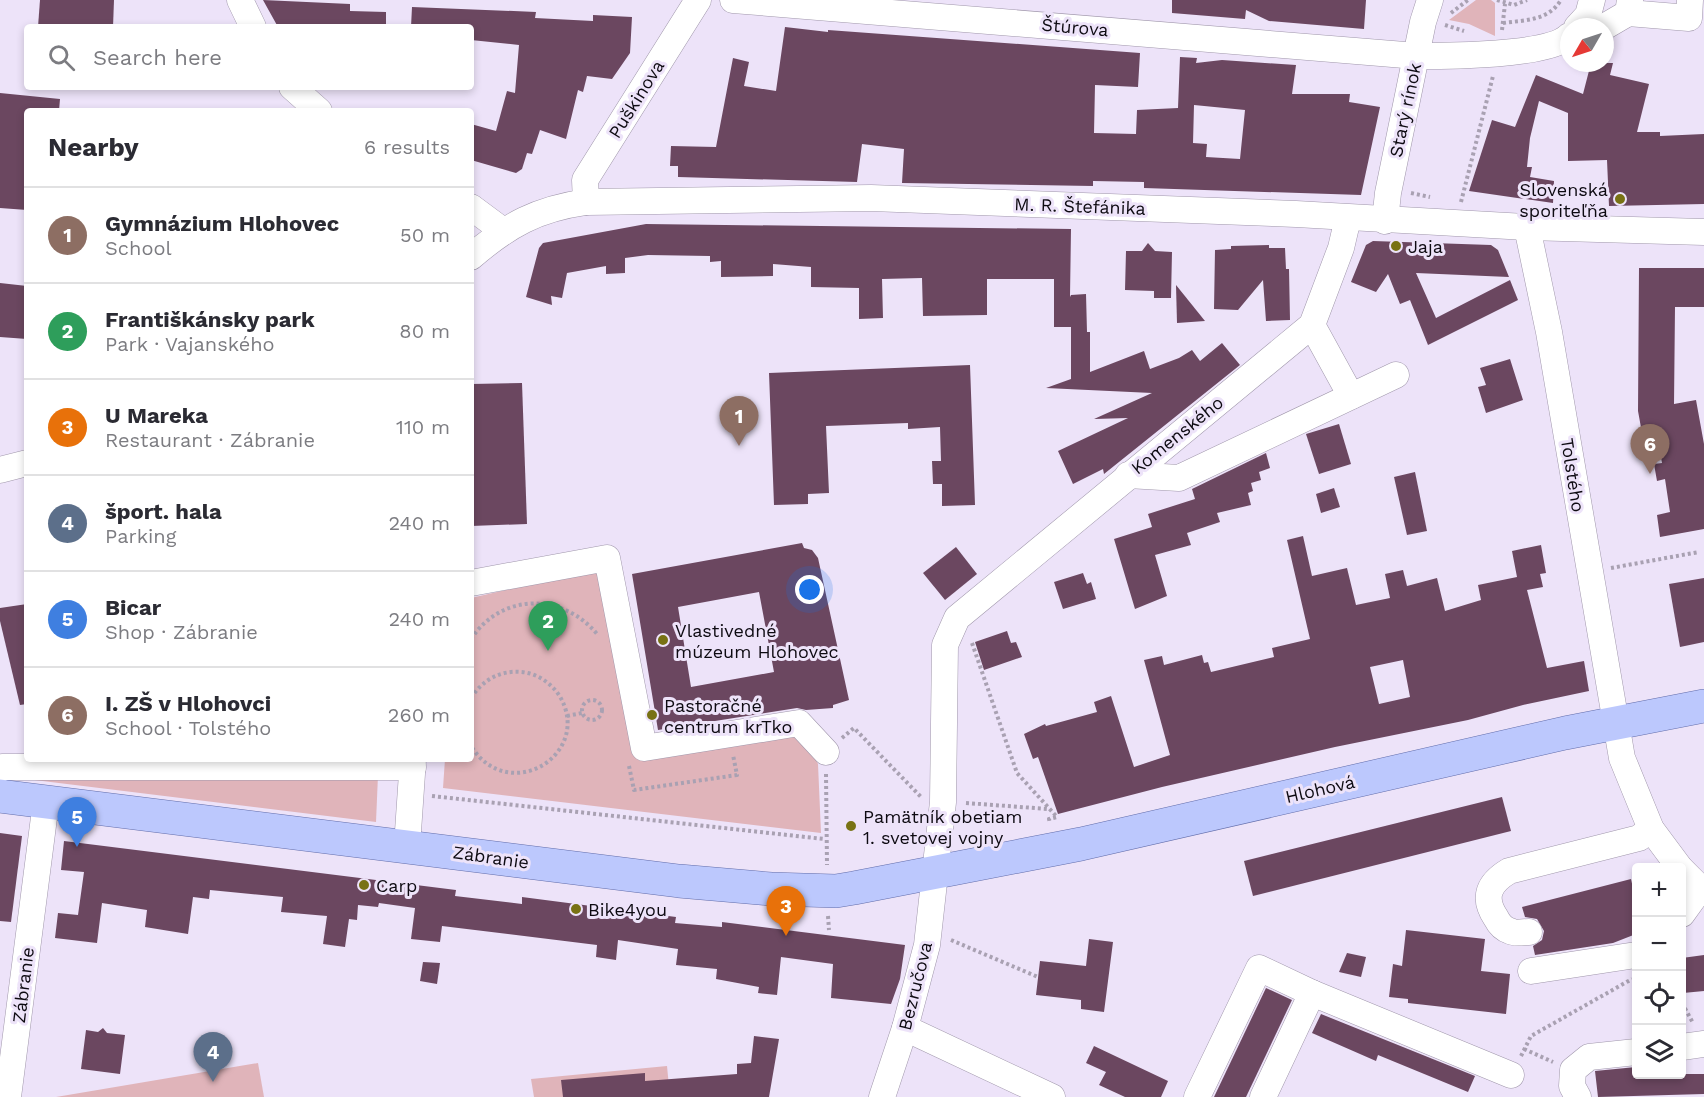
<!DOCTYPE html>
<html lang="en">
<head>
<meta charset="utf-8">
<style>
	body { margin:0; font-family:"Work Sans",sans-serif; background:#f2f2f3; color:#2b2b33 }
	.controls { position:absolute; right:18px; bottom:18px; display:grid; overflow:hidden; border-radius:6px; box-shadow:0 3px 9px #0003 }
	.controls button { width:54px; height:54px; display:grid; place-items:center; padding:0; border:0; border-bottom:2px solid #e1e1e2; background:#fff; color:#2b2b33; font:30px sans-serif }
	.compass { position:absolute; left:1560px; top:18px; width:54px; height:54px; border-radius:50%; background:#fff; box-shadow:0 3px 9px #0003; rotate:231deg }
	.you { position:absolute; left:810px; top:590px; width:21px; height:21px; margin:-15px; border:4px solid #fff; border-radius:50%; background:#1a73e8; box-shadow:0 0 0 9px #1a73e833 }
	.badge { display:grid; place-items:center; width:39px; height:39px; border-radius:50%; background:#b45309; color:#fff; font-size:20px; font-weight:700 }
	.pin { position:absolute; translate:-50% -50px; filter:drop-shadow(0 2px 3px #0008) }
	.pin::after { content:''; position:absolute; top:32px; width:21px; height:18px; background:inherit; clip-path:polygon(0 0,100% 0,50% 100%) }
	.list { margin:0; padding:0; list-style:none }
	h2 { display:flex; justify-content:space-between; align-items:center; height:78px; margin:0; padding:0 24px; font-size:26px }
	h2 small { font-size:20px; font-weight:400; color:#7c7c81 }
	.list li { display:grid; grid-template-columns:39px 1fr auto; gap:18px; align-items:center; box-sizing:border-box; height:96px; padding:0 24px; border-top:2px solid #e1e1e2 }
	.list b { display:block; font-size:22px; white-space:nowrap }
	.list p { margin:0; font-size:20px; white-space:nowrap; color:#7c7c81 }
	.list em { font-size:20px; font-style:normal; color:#7c7c81 }
	.icon { flex:none; width:33px; height:33px; fill:none; stroke:currentColor; stroke-width:2; stroke-linecap:round; stroke-linejoin:round }
	.map { position:relative; flex:none; width:1704px; height:1097px; overflow:hidden }
	.search { position:absolute; background:#fff; box-shadow:0 3px 9px #0003; left:24px; top:24px; width:450px; height:66px; display:flex; align-items:center; gap:15px; box-sizing:border-box; padding:0 21px; border-radius:6px; color:#7c7c81; font-size:22px }
	.panel { position:absolute; background:#fff; box-shadow:0 3px 9px #0003; left:24px; top:108px; width:450px; height:654px; border-radius:6px }
	.map>svg:first-child { display:block }
</style>
</head>
<body>
<div class="map">
<svg width="1704" height="1097" viewBox="0 0 1704 1097">
	<rect width="100%" height="100%" fill="#ede3f9"/>
	<!-- green -->
	<g fill="#e0b4ba">
		<polygon points="1476,0 1491,0 1495,3 1495,36 1469,24 1449,20"/>
		<polygon points="609,566 644,747 791,724 811,750 818,764 821,833 443,788 445,759 471,759 471,598"/>
		<polygon points="378,775 376,822 10,777"/>
		<polygon points="258,1063 264,1097 56,1097"/>
		<polygon points="667,1066 670,1097 534,1097 531,1079"/>
	</g>
	<!-- building -->
	<g fill="#6b4760" fill-rule="evenodd">
		<polygon points="40,0 114,0 113,27 38,27"/>
		<polygon points="263,0 350,4 350,11 386,12 386,27 278,27"/>
		<polygon points="1172,0 1366,0 1364,29 1269,21 1246,10 1245,19 1172,13"/>
		<polygon points="412,7 536,12 535,18 593,21 593,15 632,17 630,53 612,79 587,76 583,92 578,90 566,139 540,130 532,154 527,153 522,169 516,173 471,160 471,124 496,131 507,91 515,93 519,45 471,40 471,27 411,27"/>
		<path d="M785 27 828 32V30L1140 53 1138 87 1095 85 1094 133 1136 134 1137 110 1178 108 1180 57 1197 58 1196 63 1222 60 1296 65 1292 94H1350L1349 102 1380 107 1361 195 1144 188V182L1093 181V186L902 183 904 149 862 144 857 182 678 177V166H670L671 146 716 147 733 58 749 62 744 86 776 91ZM1194 105 1245 110 1240 159 1206 157 1207 144 1193 143Z"/>
		<polygon points="1591,63 1613,63 1610,75 1649,84 1637,132 1660,132 1660,136 1704,134 1704,204 1609,206 1607,160 1568,161 1568,113 1539,101 1530,138 1527,167 1532,167 1530,177 1554,181 1553,203 1469,191 1492,120 1515,127 1536,75 1583,94"/>
		<polygon points="0,93 60,99 59,111 27,111 27,210 0,208"/>
		<polygon points="646,224 1071,229 1070,297 1071,295 1086,294 1087,332 1090,332 1090,372 1144,351 1150,369 1179,358 1192,350 1200,361 1222,343 1240,365 1104,474 1103,469 1073,484 1058,451 1128,418 1094,419 1152,393 1046,388 1071,379 1071,327 1054,327 1054,279 987,279 987,315 923,316 922,278 882,279 883,318 859,319 859,288 811,287 811,267 773,264 773,276 721,277 721,261 710,262 710,256 648,255 625,258 625,273 606,274 606,266 567,273 562,298 551,296 552,305 526,297 539,248 543,243"/>
		<polygon points="1373,241 1491,245 1498,250 1509,277 1416,273 1436,318 1510,280 1518,300 1428,345 1410,300 1400,304 1388,274 1376,292 1351,282 1366,245"/>
		<polygon points="1148,243 1155,251 1172,252 1171,298 1154,298 1154,291 1125,290 1126,251 1142,251"/>
		<polygon points="1269,245 1269,248 1285,248 1286,269 1289,269 1290,320 1266,321 1263,280 1238,310 1214,309 1215,250 1231,249 1231,246"/>
		<polygon points="1639,268 1704,268 1704,307 1675,307 1674,404 1696,400 1704,444 1704,529 1660,537 1657,515 1670,512 1665,479 1657,481 1654,464 1662,463 1656,430 1642,433 1638,411"/>
		<polygon points="0,283 27,286 27,339 0,337"/>
		<polygon points="1176,285 1205,321 1177,323"/>
		<polygon points="1510,359 1523,400 1486,413 1478,387 1486,385 1480,368"/>
		<polygon points="970,365 975,505 942,506 942,484 933,484 932,461 941,461 940,427 908,429 908,423 826,426 829,493 808,494 808,504 774,505 769,373"/>
		<polygon points="522,383 527,524 471,526 471,384"/>
		<polygon points="1339,424 1351,464 1319,474 1306,434"/>
		<polygon points="1266,453 1270,468 1259,472 1261,480 1251,483 1253,491 1248,493 1251,505 1217,513 1220,522 1187,533 1191,545 1155,555 1167,596 1135,609 1114,539 1152,527 1148,514 1195,499 1192,489"/>
		<polygon points="1415,472 1427,531 1407,535 1394,477"/>
		<polygon points="1334,488 1340,507 1321,513 1316,494"/>
		<path d="M1303 536 1312 576 1347 568 1356 605 1390 598 1385 574 1403 570 1407 586 1437 578 1445 611 1481 600 1478 585 1517 577 1512 551 1541 545 1546 573 1540 574 1543 587 1527 590 1547 668 1584 661 1589 691 1523 705 1468 720 1335 747 1162 787 1058 814 1038 757 1033 759 1024 734 1045 724 1046 726 1097 712 1094 702 1111 696 1134 767 1170 755 1144 660 1162 656 1164 665 1202 655 1204 663 1208 662 1211 672 1274 657 1272 648 1310 639 1287 540ZM1403 660 1410 697 1379 704 1370 667Z"/>
		<path d="M802 543 804 548 812 550 818 558 849 700 833 705V708L806 710 797 708 658 730 632 574ZM759 592 774 672 691 687 678 607Z"/>
		<polygon points="956,547 977,574 945,600 923,573"/>
		<polygon points="1083,573 1087,584 1091,582 1096,599 1063,609 1054,582"/>
		<polygon points="1704,578 1704,642 1680,647 1669,584"/>
		<polygon points="27,604 27,704 20,705 0,621 0,608"/>
		<polygon points="1007,631 1011,643 1016,642 1022,657 984,670 975,642"/>
		<polygon points="1502,797 1511,831 1253,896 1244,861"/>
		<polygon points="0,833 22,836 11,922 0,921"/>
		<polygon points="64,841 456,890 455,896 522,904 522,897 676,917 675,923 722,927 722,922 905,945 900,979 891,1004 831,998 833,964 781,957 777,995 758,993 759,987 716,979 717,969 676,965 678,949 618,940 616,960 596,957 597,945 442,926 440,942 411,939 415,908 379,903 378,907 358,905 357,920 349,919 345,947 323,944 327,916 281,912 283,897 210,890 209,899 193,897 188,934 145,927 147,910 102,903 97,943 55,938 58,913 78,915 84,872 61,870"/>
		<polygon points="1631,879 1636,902 1636,934 1613,943 1535,955 1533,946 1542,940 1544,931 1537,919 1525,917 1522,907"/>
		<polygon points="1406,930 1485,939 1481,971 1510,974 1506,1014 1408,1003 1408,999 1389,997 1393,964 1402,966"/>
		<polygon points="1089,939 1113,942 1104,1012 1081,1009 1081,1000 1036,995 1040,961 1086,966"/>
		<polygon points="1347,953 1366,957 1361,977 1339,972"/>
		<polygon points="1704,955 1704,991 1683,993 1682,958"/>
		<polygon points="423,962 440,963 437,984 420,981"/>
		<polygon points="1266,988 1292,1000 1246,1097 1214,1097"/>
		<polygon points="1321,1014 1475,1076 1468,1092 1378,1055 1376,1061 1312,1033"/>
		<polygon points="103,1028 107,1033 125,1035 120,1074 81,1069 86,1030 98,1032"/>
		<polygon points="754,1036 779,1039 769,1097 563,1097 561,1080 645,1073 645,1081 737,1074 737,1064 751,1063"/>
		<polygon points="1094,1046 1168,1081 1161,1097 1125,1097 1099,1085 1106,1072 1086,1063"/>
		<polygon points="1636,1067 1636,1074 1704,1074 1704,1094 1598,1097 1595,1071"/>
	</g>
	<g fill="none" stroke-linecap="round" stroke-linejoin="round">
		<!-- minor casing -->
		<g stroke="#a097ab" stroke-width="27">
			<g id="minor">
				<polyline points="240,0 253,27"/>
				<path d="M733 0 1417 56C1447 56 1548 56 1569 36"/>
				<polyline points="1628,13 1689,18 1690,0"/>
				<polyline points="1577,27 1588,15 1592,0"/>
				<polyline points="1604,27 1628,13 1630,0"/>
				<polyline points="292,87 319,111"/>
				<polyline points="586,202 585,180 698,0"/>
				<polyline points="471,207 502,230"/>
				<polyline points="1385,221 1388,193 1423,22 1430,0"/>
				<polyline points="1527,227 1549,332 1622,758 1651,829 1680,868"/>
				<path d="M471 257C508 225 537 209 586 202L871 198 1296 214 1527 227 1704 232"/>
				<polyline points="1312,325 1351,396"/>
				<polyline points="0,470 27,463"/>
				<polyline points="1128,475 1179,478 1396,375"/>
				<polyline points="471,583 607,558 644,748 799,723 826,752"/>
				<polyline points="0,769 2,767 413,767"/>
				<polyline points="407,846 413,759"/>
				<polyline points="1682,870 1704,892"/>
				<polyline points="1682,914 1700,889"/>
				<path d="M1529 932C1523 932 1515 934 1510 931 1503 929 1499 924 1496 918 1482 897 1489 883 1509 871L1639 838 1651 829"/>
				<polyline points="1531,971 1636,955"/>
				<polyline points="905,1028 1052,1097"/>
				<polyline points="1682,1047 1704,1044"/>
				<polyline points="8,1097 46,802"/>
				<polyline points="882,1097 905,1028 927,945 943,802 945,645 957,618 1312,325 1341,248 1348,218"/>
				<polyline points="1197,1097 1259,968 1312,993"/>
				<polyline points="1263,1097 1312,993 1511,1075"/>
				<polyline points="1578,1097 1572,1086 1573,1070 1589,1057 1636,1052"/>
			</g>
		</g>
		<!-- major casing -->
		<g stroke="#626daa" stroke-width="34">
			<polyline id="major" points="0,796 679,881 771,889 836,891 854,888 1081,844 1565,733 1704,706"/>
		</g>
		<!-- path -->
		<g stroke="#a9a1b2" stroke-width="4" stroke-dasharray="3 3" stroke-linecap="butt">
			<polyline points="1497,0 1514,5 1527,0"/>
			<polyline points="1451,13 1468,0"/>
			<path d="M1503 23C1525 20 1548 21 1561 0"/>
			<polyline points="1445,25 1464,31"/>
			<polyline points="1502,30 1505,4"/>
			<polyline points="1411,193 1430,197"/>
			<polyline points="1461,202 1493,76"/>
			<polyline points="1611,568 1699,552"/>
			<path d="M471 639C502 592 563 593 597 634"/>
			<polyline points="972,643 1017,773 1057,817 1049,819 1050,823"/>
			<path d="M471 698C482 681 499 670 521 672 536 673 550 682 559 695 595 753 509 807 471 746"/>
			<circle cx="592" cy="710" r="10"/>
			<polyline points="567,716 582,713"/>
			<polyline points="842,738 854,728 922,798"/>
			<polyline points="629,766 634,790 737,775 733,755"/>
			<polyline points="826,774 827,865"/>
			<polyline points="432,796 824,839"/>
			<polyline points="966,803 1048,809"/>
			<polyline points="828,916 829,930"/>
			<polyline points="951,940 1038,977"/>
			<polyline points="1682,1003 1693,1023"/>
			<polyline points="1524,1049 1553,1062"/>
			<polyline points="1521,1056 1531,1036 1632,979"/>
		</g>
		<!-- minor -->
		<use href="#minor" stroke="#fff" stroke-width="26"/>
		<!-- major -->
		<use href="#major" stroke="#bcc8fd" stroke-width="33"/>
	</g>
	<!-- markers -->
	<g fill="#787214" stroke="#ede3f9" stroke-width="2">
		<circle cx="1620" cy="199" r="6"/>
		<circle cx="1396" cy="246" r="6"/>
		<circle cx="663" cy="640" r="6"/>
		<circle cx="652" cy="715" r="6"/>
		<circle cx="851" cy="826" r="6"/>
		<circle cx="364" cy="885" r="6"/>
		<circle cx="576" cy="909" r="6"/>
	</g>
	<g text-anchor="middle" dominant-baseline="central" stroke-width="6" stroke-linejoin="round" paint-order="stroke">
		<!-- street labels -->
		<g font-size="18" fill="#0d0a11" stroke="#ede3f9">
			<text transform="translate(1075 27) rotate(5)">Štúrova</text>
			<text transform="translate(636 99) rotate(-58)">Puškinova</text>
			<text transform="translate(1405 110) rotate(-78)">Starý rínok</text>
			<text transform="translate(1080 206) rotate(2)">M. R. Štefánika</text>
			<text transform="translate(1177 435) rotate(-39)">Komenského</text>
			<text transform="translate(1573 475) rotate(81)">Tolstého</text>
			<text transform="translate(1320 789) rotate(-13)">Hlohová</text>
			<text transform="translate(491 857) rotate(8)">Zábranie</text>
			<text transform="translate(23 985) rotate(-83)">Zábranie</text>
			<text transform="translate(915 986) rotate(-76)">Bezručova</text>
		</g>
		<!-- poi labels -->
		<g font-size="18" fill="#0d0a11" stroke="#ede3f9" text-anchor="start">
			<text x="1608" y="189" text-anchor="end">Slovenská<tspan x="1608" dy="21">sporiteľňa</tspan></text>
			<text x="1408" y="246">Jaja</text>
			<text x="675" y="630">Vlastivedné<tspan x="675" dy="21">múzeum Hlohovec</tspan></text>
			<text x="664" y="705">Pastoračné<tspan x="664" dy="21">centrum krTko</tspan></text>
			<text x="863" y="816">Pamätník obetiam<tspan x="863" dy="21">1. svetovej vojny</tspan></text>
			<text x="376" y="885">Carp</text>
			<text x="588" y="909">Bike4you</text>
		</g>
	</g>
</svg>
<div class="controls">
<button>+</button>
<button>−</button>
<button><svg class="icon" aria-label="locate" viewBox="0 0 24 24"><circle cx="12" cy="12" r="6"/><path d="M12 2v4M12 18v4M2 12h4M18 12h4"/></svg></button>
<button><svg class="icon" aria-label="layers" viewBox="0 0 24 24"><path d="M12 4l9 5-9 5-9-5zM3 14l9 5 9-5"/></svg></button>
</div>
<svg class="compass" viewBox="-18 -18 36 36"><path d="M0-13l5 13h-10z" fill="#e53935"/><path d="M0 13l5-13h-10z" fill="#7c7c81"/></svg>
<div class="you"></div>
<div class="pin badge" style="left:739px;top:446px;background:#8d6e63">1</div>
<div class="pin badge" style="left:548px;top:651px;background:#2e9e5b">2</div>
<div class="pin badge" style="left:786px;top:936px;background:#e8710a">3</div>
<div class="pin badge" style="left:213px;top:1082px;background:#5c6f8a">4</div>
<div class="pin badge" style="left:77px;top:847px;background:#3f7fe0">5</div>
<div class="pin badge" style="left:1650px;top:474px;background:#8d6e63">6</div>
<div class="search"><svg class="icon" aria-label="search" viewBox="0 0 24 24"><circle cx="10" cy="10" r="6"/><path d="M15 15l6 6"/></svg>Search here</div>
<section class="panel">
<h2>Nearby<small>6 results</small></h2>
<ul class="list">
<li><span class="badge" style="background:#8d6e63">1</span><div><b>Gymnázium Hlohovec</b><p>School</p></div><em>50 m</em></li>
<li><span class="badge" style="background:#2e9e5b">2</span><div><b>Františkánsky park</b><p>Park · Vajanského</p></div><em>80 m</em></li>
<li><span class="badge" style="background:#e8710a">3</span><div><b>U Mareka</b><p>Restaurant · Zábranie</p></div><em>110 m</em></li>
<li><span class="badge" style="background:#5c6f8a">4</span><div><b>šport. hala</b><p>Parking</p></div><em>240 m</em></li>
<li><span class="badge" style="background:#3f7fe0">5</span><div><b>Bicar</b><p>Shop · Zábranie</p></div><em>240 m</em></li>
<li><span class="badge" style="background:#8d6e63">6</span><div><b>I. ZŠ v Hlohovci</b><p>School · Tolstého</p></div><em>260 m</em></li>
</ul>
</section>
</div>
</body>
</html>
